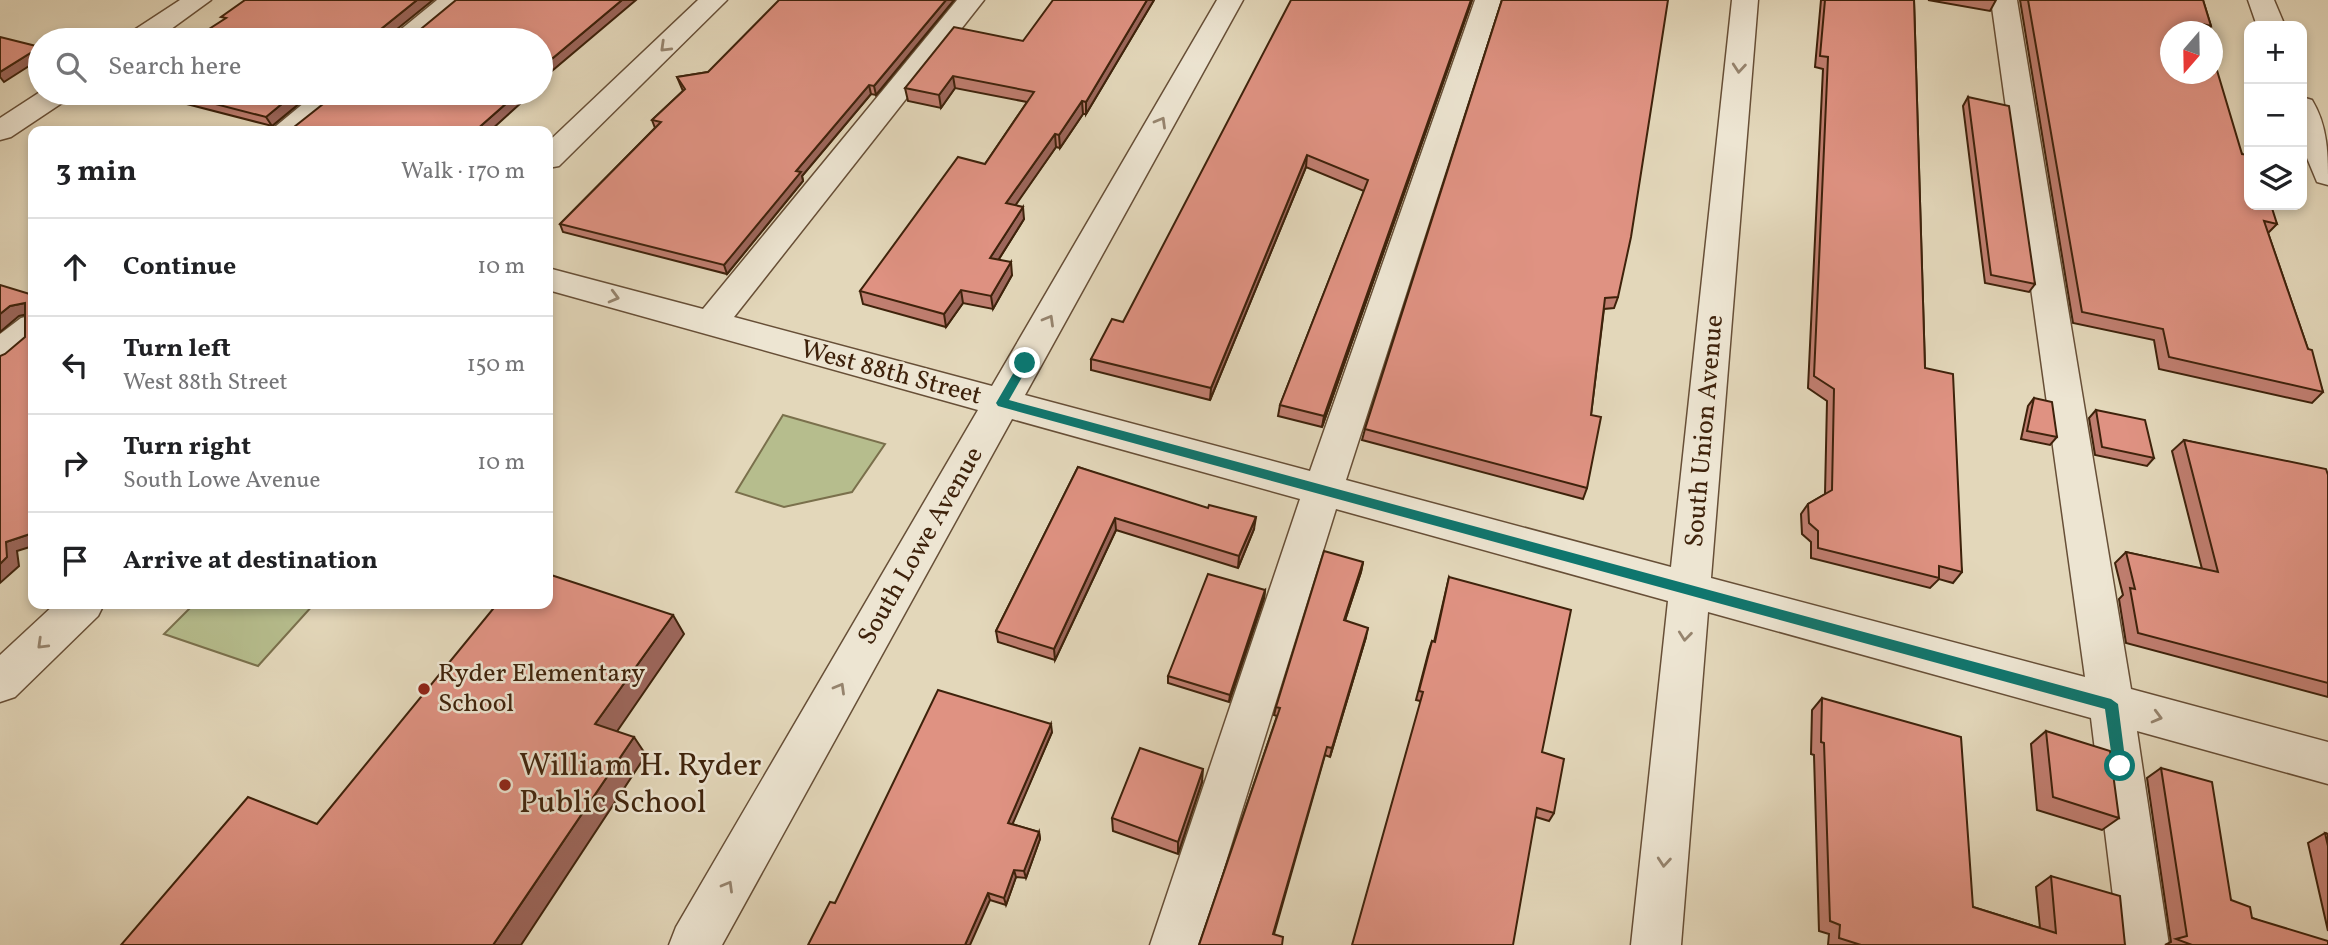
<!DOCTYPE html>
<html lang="en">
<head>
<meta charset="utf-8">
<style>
	body { margin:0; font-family:Vollkorn,serif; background:#f6f6f6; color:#202124 }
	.controls { position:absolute; right:21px; top:21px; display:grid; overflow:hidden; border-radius:14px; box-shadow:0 4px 10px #0003 }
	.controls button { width:63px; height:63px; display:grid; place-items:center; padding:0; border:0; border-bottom:2px solid #e0e0e0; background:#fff; color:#202124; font:35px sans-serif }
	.compass { position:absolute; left:2160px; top:21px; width:63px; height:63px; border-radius:50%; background:#fff; box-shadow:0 4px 10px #0003; rotate:200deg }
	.stop { position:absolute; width:21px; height:21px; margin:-16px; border:5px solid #0f766e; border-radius:50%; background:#fff }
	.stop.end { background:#0f766e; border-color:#fff; box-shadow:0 2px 7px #0008 }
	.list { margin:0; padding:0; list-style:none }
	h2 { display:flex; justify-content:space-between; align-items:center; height:91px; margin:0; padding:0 28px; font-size:30px }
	h2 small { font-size:23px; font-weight:400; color:#757577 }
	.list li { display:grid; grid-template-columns:46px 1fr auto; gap:21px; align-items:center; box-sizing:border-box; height:98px; padding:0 28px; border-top:2px solid #e0e0e0 }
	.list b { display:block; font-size:26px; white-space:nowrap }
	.list p { margin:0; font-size:23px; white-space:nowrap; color:#757577 }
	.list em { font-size:23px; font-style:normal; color:#757577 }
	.icon { flex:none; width:38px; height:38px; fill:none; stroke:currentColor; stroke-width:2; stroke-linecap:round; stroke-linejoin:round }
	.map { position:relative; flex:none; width:2328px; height:945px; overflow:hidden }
	.search { position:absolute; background:#fff; box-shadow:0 4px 10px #0003; left:28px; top:28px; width:525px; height:77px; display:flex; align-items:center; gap:18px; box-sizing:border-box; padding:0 24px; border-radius:38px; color:#757577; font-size:26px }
	.panel { position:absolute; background:#fff; box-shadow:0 4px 10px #0003; left:28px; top:126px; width:525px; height:483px; border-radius:14px }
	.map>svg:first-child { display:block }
</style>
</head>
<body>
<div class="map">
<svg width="2328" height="945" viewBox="0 0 2328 945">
	<rect width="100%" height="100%" fill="#e3d7ba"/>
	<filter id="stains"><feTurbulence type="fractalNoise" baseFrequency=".00286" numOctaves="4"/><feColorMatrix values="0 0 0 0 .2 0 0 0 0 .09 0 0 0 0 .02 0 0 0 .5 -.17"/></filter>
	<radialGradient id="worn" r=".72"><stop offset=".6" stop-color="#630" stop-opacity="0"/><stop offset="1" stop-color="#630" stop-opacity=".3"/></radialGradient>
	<!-- green -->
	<g fill="#b6bd8d" stroke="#7a704c" stroke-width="2">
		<polygon points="783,415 885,444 852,492 784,507 736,492"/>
		<polygon points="194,604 314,604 258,666 164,634"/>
	</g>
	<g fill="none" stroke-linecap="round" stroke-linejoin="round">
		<!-- minor casing -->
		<g stroke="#674f37" stroke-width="3">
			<g id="minor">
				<polygon points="180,0 211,0 156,40 124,40 128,34"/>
				<polygon points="437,0 467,0 419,40 388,40"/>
				<polygon points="698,0 727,0 559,166 548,168 548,142"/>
				<polygon points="957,0 984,0 734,317 992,386 1217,0 1243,0 1025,395 1310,471 1475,0 1501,0 1346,480 1671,567 1732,0 1758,0 1711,578 2085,677 1991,0 2017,0 2131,689 2328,742 2328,784 2137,731 2169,945 2119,945 2091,718 1708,612 1681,945 1631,945 1668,601 1336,509 1200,945 1150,945 1300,499 1012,419 722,945 669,945 676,927 978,410 548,290 548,268 703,309"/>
				<polygon points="2248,0 2274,0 2285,26 2257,26"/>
				<polygon points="40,92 73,93 68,99 11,137 0,140 0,118"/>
				<polygon points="316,93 349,93 304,131 270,131"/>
				<path d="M2302 97 2312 100C2328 126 2328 155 2328 185L2317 182 2302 146Z"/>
				<polygon points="33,315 33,345 13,362 0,366 0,334 21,318"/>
				<polygon points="55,604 104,604 98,616 15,697 0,702 0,655"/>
			</g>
		</g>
		<!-- minor -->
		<use href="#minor" fill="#ede5d2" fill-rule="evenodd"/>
	</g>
	<!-- wall -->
	<g fill="#c07e70" stroke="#3e220b" stroke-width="2">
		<polygon points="954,0 876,95 871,94 802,176 803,181 727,274 563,232 560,224 655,128 652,120 683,91 677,77 708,72"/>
		<polygon points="1154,0 1086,114 1083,114 1060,148 1056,147 1015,205 1024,219 999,259 1012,275 993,309 963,303 946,327 863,304 860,291 985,164 1027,102 955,88 941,108 908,101 905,88 1023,41"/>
		<polygon points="1472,0 1322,427 1278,416 1280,405 1364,191 1306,167 1210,400 1091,370 1091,359 1123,322"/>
		<polygon points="1502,0 1618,297 1614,308 1604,309 1591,415 1587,488 1583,499 1362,440 1365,429"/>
		<polygon points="1821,0 1914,0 1925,368 1962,572 1953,583 1939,579 1930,588 1811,558 1811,542 1802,534 1801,514 1808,504 1825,494 1827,401 1808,388 1823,69 1815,67"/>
		<polygon points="1928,0 1996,0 1990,11"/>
		<polygon points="2020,0 2203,0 2211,26 2207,32 2171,32 2242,154 2277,224 2268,233 2308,349 2323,392 2312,403 2159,369 2154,340 2073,323"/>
		<polygon points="144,93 312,93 272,126"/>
		<polygon points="1968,97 2035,284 2029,292 1985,283 1963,106"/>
		<polygon points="2034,398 2057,437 2050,445 2021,439 2028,406"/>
		<polygon points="2096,410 2154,458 2147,466 2095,455 2089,418"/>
		<polygon points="2184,440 2328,475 2328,697 2126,643 2119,599 2123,595 2115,563 2126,552 2202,569 2172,451"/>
		<polygon points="1078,467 1254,529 1238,568 1116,530 1055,660 998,642 996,631"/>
		<polygon points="1363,562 1361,572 1345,620 1366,637 1330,757 1325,755 1274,934 1199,945 1277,716 1274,715 1276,707"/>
		<polygon points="1449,577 1542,752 1554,813 1549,821 1536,817 1420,701 1416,700 1429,650 1432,641 1434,642"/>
		<polygon points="1265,590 1264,598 1229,702 1168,683 1168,676"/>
		<polygon points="1822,698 1973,907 2040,928 2036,887 2051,876 2125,945 1828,945 1829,934 1819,931 1814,755 1811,754 1812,710"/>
		<polygon points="2046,731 2119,818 2102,830 2037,810 2031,744"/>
		<polygon points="1052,732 1012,824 1039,832 1040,839 1026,878 1016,877 1006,905 990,900 835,903"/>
		<polygon points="2161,768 2231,900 2252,918 2328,945 2165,945 2171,942 2147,778"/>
		<polygon points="1202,782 1178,854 1113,831 1112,818"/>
		<polygon points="2325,833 2328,834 2328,931 2308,843"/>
	</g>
	<!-- shaded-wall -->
	<g fill="#9c665b" stroke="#3e220b" stroke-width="2">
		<polygon points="417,0 433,0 386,38 381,33 381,29"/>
		<polygon points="622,0 636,0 546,76 548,79 541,85 541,68"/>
		<polygon points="946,0 954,0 876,95 874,86"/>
		<polygon points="1147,0 1154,0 1086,114 1086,102"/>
		<polygon points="1471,0 1472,0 1322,427 1324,416"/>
		<polygon points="40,47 40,59 4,82 0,77 0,72"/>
		<polygon points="953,76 955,88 941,108 939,95"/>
		<polygon points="869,85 871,94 802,176 803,181 727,274 724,265 796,171"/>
		<polygon points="295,93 312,93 272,126 266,117"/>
		<polygon points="518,93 532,93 490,131 475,131"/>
		<polygon points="1082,101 1083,114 1060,148 1059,135"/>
		<polygon points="1055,134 1056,147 1008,216 1006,203"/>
		<polygon points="1307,155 1306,167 1210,400 1211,388"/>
		<polygon points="1023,207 1024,219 992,270 990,258"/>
		<polygon points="1011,262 1012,275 993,309 991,296"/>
		<polygon points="961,290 963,303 946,327 944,314"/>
		<polygon points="25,303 33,313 19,316 0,332 0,314 10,306"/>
		<polygon points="1256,517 1254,529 1238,568 1239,556"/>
		<polygon points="1115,518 1116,530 1055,660 1054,649"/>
		<polygon points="33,533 33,546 17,551 19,566 0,583 0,564 6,542"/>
		<polygon points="1363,562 1361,572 1342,630 1344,620"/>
		<polygon points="1265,590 1264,598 1229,702 1230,695"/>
		<polygon points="673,615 684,634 609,743 595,724"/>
		<polygon points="1368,628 1366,637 1330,757 1332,748"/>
		<polygon points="1051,724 1052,732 1010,830 1008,823"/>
		<polygon points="634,737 646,755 521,945 493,945"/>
		<polygon points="1203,769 1202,782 1178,854 1178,842"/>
		<polygon points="1039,832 1040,839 1026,878 1024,871"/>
		<polygon points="1014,870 1016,877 1006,905 1004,898"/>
		<polygon points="988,893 990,900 970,945 965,945"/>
	</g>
	<!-- building -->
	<g fill="#df9282" stroke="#3e220b" stroke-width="2">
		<polygon points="245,0 417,0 381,29 381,33 416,33 456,0 622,0 541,68 541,40 192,40 226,18 221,17"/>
		<polygon points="779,0 946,0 874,86 869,85 796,171 801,172 724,265 560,224 661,122 652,120 685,89 677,77 708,72"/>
		<polygon points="1053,0 1147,0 1086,102 1082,101 1059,135 1055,134 1006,203 1023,207 990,258 1011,262 991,296 961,290 944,314 860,291 958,157 985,164 1034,92 953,76 939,95 905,88 954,27 1023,41"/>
		<polygon points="1291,0 1471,0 1324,416 1280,405 1368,180 1307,155 1211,388 1091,359 1112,319 1123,322"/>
		<polygon points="1502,0 1668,0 1631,237 1618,297 1605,298 1591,415 1601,417 1587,488 1365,429"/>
		<polygon points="1825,0 1914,0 1925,368 1953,374 1962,572 1939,566 1939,578 1818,548 1818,531 1809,523 1808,504 1832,490 1834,389 1814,376 1828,57 1820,56"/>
		<polygon points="2028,0 2203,0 2211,26 2203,24 2205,32 2171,32 2171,74 2213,74 2213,57 2242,154 2249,155 2249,205 2271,205 2277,224 2264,221 2308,349 2312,350 2323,392 2169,357 2163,329 2082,312"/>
		<polygon points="0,37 40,47 0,72"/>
		<polygon points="173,93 295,93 266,117"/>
		<polygon points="337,93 518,93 475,131 289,131"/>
		<polygon points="1968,97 2009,106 2035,284 1991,275"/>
		<polygon points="0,285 33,295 33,533 6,542 7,557 0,564 0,356 5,354 25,337 25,303 10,306 0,314"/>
		<polygon points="2034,398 2052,402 2057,437 2027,431"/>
		<polygon points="2096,410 2145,420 2154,458 2102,447"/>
		<polygon points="2184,440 2326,469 2328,475 2328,683 2138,633 2130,588 2135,589 2126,552 2218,572"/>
		<polygon points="1078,467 1208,508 1209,505 1256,517 1239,556 1115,518 1054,649 996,631"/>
		<polygon points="1324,551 1363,562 1344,620 1368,628 1332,748 1327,747 1273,934 1283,937 1282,945 1199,945 1280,708 1276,707"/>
		<polygon points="548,574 673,615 595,724 634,737 493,945 121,945 248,797 317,824 497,604 548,604"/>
		<polygon points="1208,574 1265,590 1230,695 1168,676"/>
		<polygon points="1449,577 1571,610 1542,752 1564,759 1554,813 1537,808 1513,945 1352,945 1423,692 1419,691 1432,641 1435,642"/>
		<polygon points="938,690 1051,724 1008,823 1039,832 1024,871 1014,870 1004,898 988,893 965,945 808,945 830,902 835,903"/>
		<polygon points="1822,698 1961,737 1973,907 2056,933 2051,876 2120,896 2125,945 1861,945 1839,938 1840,925 1830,921 1824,743 1821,742"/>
		<polygon points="2046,731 2110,751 2119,818 2053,797"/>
		<polygon points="1140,748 1203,769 1178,842 1112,818"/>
		<polygon points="2161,768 2212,782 2231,900 2250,907 2252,918 2328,941 2328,945 2192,945 2176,939 2187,936"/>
		<polygon points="2325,833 2328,834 2328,846"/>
	</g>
	<!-- one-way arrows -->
	<defs><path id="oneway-chevron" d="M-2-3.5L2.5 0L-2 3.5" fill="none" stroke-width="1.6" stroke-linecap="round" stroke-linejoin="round" transform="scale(1.75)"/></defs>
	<g stroke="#96846e">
		<use href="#oneway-chevron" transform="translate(665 47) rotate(136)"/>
		<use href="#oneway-chevron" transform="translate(1739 68) rotate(95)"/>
		<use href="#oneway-chevron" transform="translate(1161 122) rotate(-60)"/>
		<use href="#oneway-chevron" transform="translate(614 297) rotate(15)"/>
		<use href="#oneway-chevron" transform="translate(1049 320) rotate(-60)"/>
		<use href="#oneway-chevron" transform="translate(1685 636) rotate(96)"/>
		<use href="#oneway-chevron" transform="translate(42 644) rotate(136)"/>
		<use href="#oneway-chevron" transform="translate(840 688) rotate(-60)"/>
		<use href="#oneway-chevron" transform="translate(2157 717) rotate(15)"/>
		<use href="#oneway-chevron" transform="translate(1664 862) rotate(95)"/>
		<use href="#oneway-chevron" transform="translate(728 886) rotate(-60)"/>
	</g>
	<!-- route -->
	<polygon fill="#0f766e" points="1021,360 1030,363 1009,400 2111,699 2118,704 2126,766 2120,772 2113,766 2105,709 998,406 996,403"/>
	<!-- markers -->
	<g fill="#8f2418" stroke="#ede5d2" stroke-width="2.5">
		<circle cx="424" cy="689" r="7"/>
		<circle cx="505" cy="785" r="7"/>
	</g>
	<g text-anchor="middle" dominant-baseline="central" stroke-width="5" stroke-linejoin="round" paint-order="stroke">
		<!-- street labels -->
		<g font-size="26" fill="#3e220b" stroke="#ede5d2">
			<text transform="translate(891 373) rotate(15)">West 88th Street</text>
			<text transform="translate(1705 431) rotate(-85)">South Union Avenue</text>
			<text transform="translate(921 546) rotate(-60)">South Lowe Avenue</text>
		</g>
		<!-- poi labels -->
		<g font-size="26" fill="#3e220b" stroke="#ede5d2" text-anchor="start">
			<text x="438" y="674">Ryder Elementary<tspan x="438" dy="30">School</tspan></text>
		</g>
		<!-- near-poi labels -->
		<g font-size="32" fill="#3e220b" stroke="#ede5d2" text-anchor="start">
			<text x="519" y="767">William H. Ryder<tspan x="519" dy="37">Public School</tspan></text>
		</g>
	</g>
	<rect width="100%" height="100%" filter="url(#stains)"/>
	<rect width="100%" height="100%" fill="url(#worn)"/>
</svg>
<div class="controls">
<button>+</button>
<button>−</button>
<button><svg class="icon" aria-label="layers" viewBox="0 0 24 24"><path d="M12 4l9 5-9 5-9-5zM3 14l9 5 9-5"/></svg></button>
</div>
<svg class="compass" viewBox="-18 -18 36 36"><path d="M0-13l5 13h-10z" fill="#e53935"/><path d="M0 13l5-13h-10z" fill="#757577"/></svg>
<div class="stop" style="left:2120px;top:766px"></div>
<div class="stop end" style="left:1025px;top:363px"></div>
<div class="search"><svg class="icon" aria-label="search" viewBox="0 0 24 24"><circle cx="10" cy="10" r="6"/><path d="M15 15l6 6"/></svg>Search here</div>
<section class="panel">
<h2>3 min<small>Walk · 170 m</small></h2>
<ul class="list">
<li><svg class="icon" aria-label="ahead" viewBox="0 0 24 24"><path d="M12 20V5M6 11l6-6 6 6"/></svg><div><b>Continue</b></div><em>10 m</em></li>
<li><svg class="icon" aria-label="left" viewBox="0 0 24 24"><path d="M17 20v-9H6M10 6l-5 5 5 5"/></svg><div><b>Turn left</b><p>West 88th Street</p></div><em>150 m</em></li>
<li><svg class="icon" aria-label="right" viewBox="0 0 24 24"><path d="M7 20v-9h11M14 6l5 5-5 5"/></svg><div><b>Turn right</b><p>South Lowe Avenue</p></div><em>10 m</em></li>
<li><svg class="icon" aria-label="arrive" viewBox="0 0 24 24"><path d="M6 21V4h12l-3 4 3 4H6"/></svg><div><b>Arrive at destination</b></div></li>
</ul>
</section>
</div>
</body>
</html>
